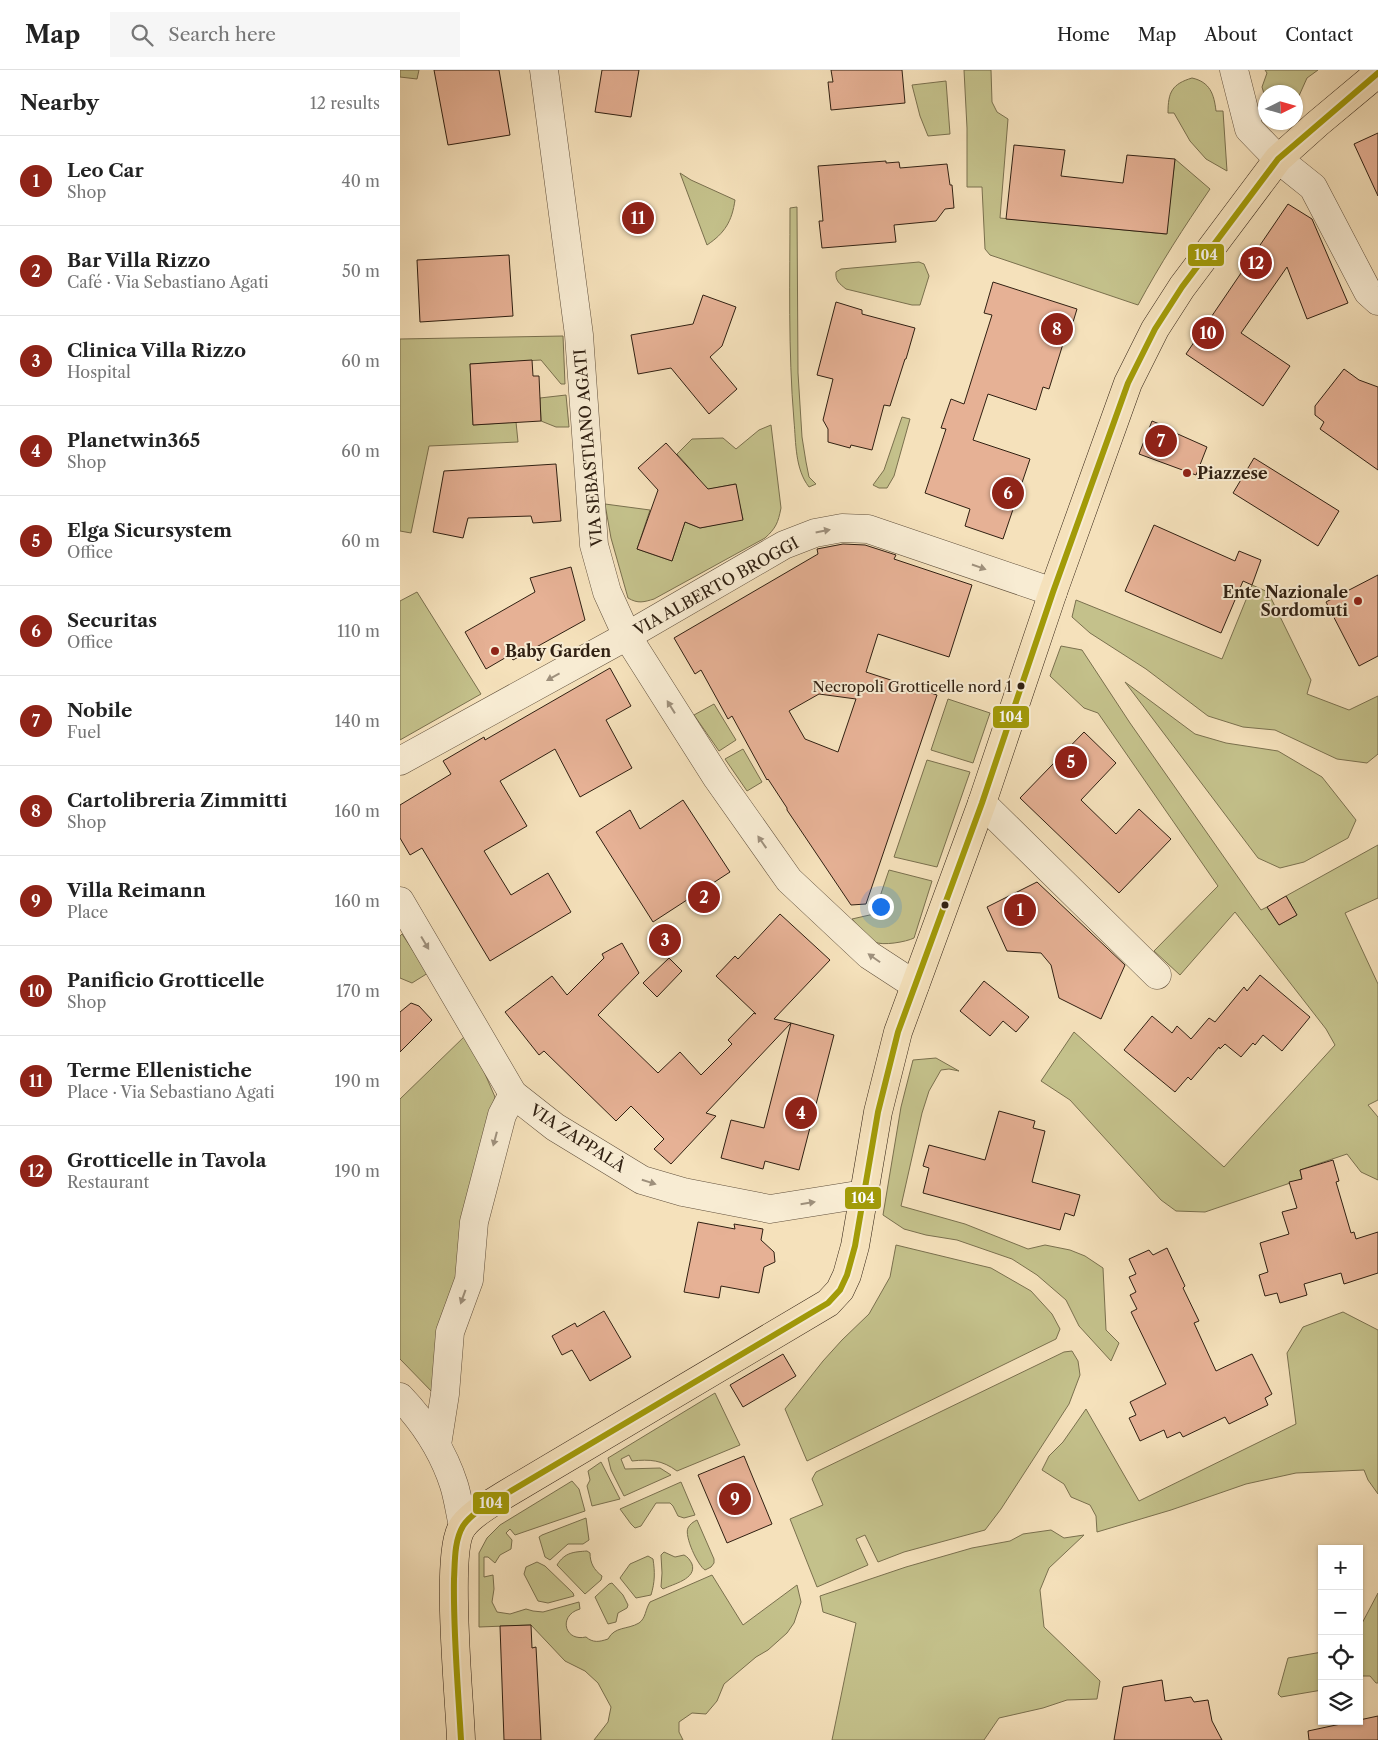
<!DOCTYPE html>
<html lang="en">
<head>
<meta charset="utf-8">
<style>
	body { margin:0; font-family:"Libre Caslon Text",serif; background:#f6f6f6; color:#222 }
	.controls { position:absolute; right:15px; bottom:15px; display:grid; overflow:hidden; border-radius:0px; box-shadow:0 1px 4px #0004 }
	.controls button { width:45px; height:45px; display:grid; place-items:center; padding:0; border:0; border-bottom:1px solid #e0e0e0; background:#fff; color:#222; font:25px sans-serif }
	.compass { position:absolute; left:858px; top:15px; width:45px; height:45px; border-radius:50%; background:#fff; box-shadow:0 1px 4px #0004; rotate:85deg }
	.you { position:absolute; left:480px; top:836px; width:18px; height:18px; margin:-12px; border:4px solid #fff; border-radius:50%; background:#1a73e8; box-shadow:0 0 0 8px #1a73e833 }
	.badge { display:grid; place-items:center; width:32px; height:32px; border-radius:50%; background:#8f2418; color:#fff; font-size:16px; font-weight:700 }
	.pin { position:absolute; translate:-50% -50%; border:2px solid #fff; box-shadow:0 1px 5px #0006 }
	.list { margin:0; padding:0; list-style:none }
	h2 { display:flex; justify-content:space-between; align-items:center; height:65px; margin:0; padding:0 20px; font-size:21px }
	h2 small { font-size:16px; font-weight:400; color:#767676 }
	.list li { display:grid; grid-template-columns:32px 1fr auto; gap:15px; align-items:center; box-sizing:border-box; height:90px; padding:0 20px; border-top:1px solid #e0e0e0 }
	.list b { display:block; font-size:19px; white-space:nowrap }
	.list p { margin:0; font-size:16px; white-space:nowrap; color:#767676 }
	.list em { font-size:16px; font-style:normal; color:#767676 }
	.icon { flex:none; width:28px; height:28px; fill:none; stroke:currentColor; stroke-width:2; stroke-linecap:round; stroke-linejoin:round }
	.map { position:relative; flex:none; width:978px; height:1670px; overflow:hidden }
	header { display:flex; align-items:center; gap:30px; box-sizing:border-box; height:70px; padding:0 25px; background:#fff; border-bottom:1px solid #e0e0e0 }
	header strong { font-size:24px }
	nav { display:flex; gap:28px; margin-inline-start:auto; font-size:18px }
	.search { width:350px; height:45px; background:#f6f6f6; display:flex; align-items:center; gap:12px; box-sizing:border-box; padding:0 18px; border-radius:0px; color:#767676; font-size:19px }
	main { display:flex }
	aside { flex:1; background:#fff }
	.map>svg:first-child { display:block }
</style>
</head>
<body>
<header>
<strong>Map</strong>
<div class="search"><svg class="icon" aria-label="search" viewBox="0 0 24 24"><circle cx="10" cy="10" r="6"/><path d="M15 15l6 6"/></svg>Search here</div>
<nav><a>Home</a><a>Map</a><a>About</a><a>Contact</a></nav>
</header>
<main>
<aside>
<h2>Nearby<small>12 results</small></h2>
<ul class="list">
<li><span class="badge">1</span><div><b>Leo Car</b><p>Shop</p></div><em>40 m</em></li>
<li><span class="badge">2</span><div><b>Bar Villa Rizzo</b><p>Café · Via Sebastiano Agati</p></div><em>50 m</em></li>
<li><span class="badge">3</span><div><b>Clinica Villa Rizzo</b><p>Hospital</p></div><em>60 m</em></li>
<li><span class="badge">4</span><div><b>Planetwin365</b><p>Shop</p></div><em>60 m</em></li>
<li><span class="badge">5</span><div><b>Elga Sicursystem</b><p>Office</p></div><em>60 m</em></li>
<li><span class="badge">6</span><div><b>Securitas</b><p>Office</p></div><em>110 m</em></li>
<li><span class="badge">7</span><div><b>Nobile</b><p>Fuel</p></div><em>140 m</em></li>
<li><span class="badge">8</span><div><b>Cartolibreria Zimmitti</b><p>Shop</p></div><em>160 m</em></li>
<li><span class="badge">9</span><div><b>Villa Reimann</b><p>Place</p></div><em>160 m</em></li>
<li><span class="badge">10</span><div><b>Panificio Grotticelle</b><p>Shop</p></div><em>170 m</em></li>
<li><span class="badge">11</span><div><b>Terme Ellenistiche</b><p>Place · Via Sebastiano Agati</p></div><em>190 m</em></li>
<li><span class="badge">12</span><div><b>Grotticelle in Tavola</b><p>Restaurant</p></div><em>190 m</em></li>
</ul>
</aside>
<div class="map">
<svg width="978" height="1670" viewBox="0 0 978 1670">
	<rect width="100%" height="100%" fill="#f5e1bb"/>
	<filter id="stains"><feTurbulence type="fractalNoise" baseFrequency=".004" numOctaves="4"/><feColorMatrix values="0 0 0 0 .2 0 0 0 0 .09 0 0 0 0 .02 0 0 0 .5 -.17"/></filter>
	<radialGradient id="worn" r=".72"><stop offset=".6" stop-color="#630" stop-opacity="0"/><stop offset="1" stop-color="#630" stop-opacity=".3"/></radialGradient>
	<!-- green -->
	<g fill="#c4c18b" stroke="#7a704e">
		<polygon points="0,0 19,0 17,9 0,7"/>
		<path d="M564 0H591L592 32 597 42 608 49 600 148 766 164 775 89 810 119C784 157 760 194 738 235L602 189 590 185 585 179 582 117H567V58Z"/>
		<polygon points="865,0 918,0 907,8 898,28 896,30 896,22 866,22 865,27 862,17 867,3"/>
		<path d="M792 8C810 12 814 24 816 41H823L827 101 806 89 790 71 774 43H768C768 22 772 14 792 8Z"/>
		<polygon points="546,11 550,64 528,66 520,46 512,15"/>
		<path d="M280 103 291 110 335 130C332 151 325 163 307 175Z"/>
		<path d="M397 137 398 303 402 367 406 392 409 407 416 414 409 417C395 399 396 373 394 351 388 280 390 209 390 138Z"/>
		<path d="M519 192 524 194 529 206 520 235H512L446 219C440 214 435 211 436 202L441 199Z"/>
		<polygon points="163,266 165,314 161,314 141,290 70,294 73,355 116,352 118,372 29,376 11,463 0,461 0,269"/>
		<polygon points="166,325 169,357 156,357 141,351 140,328"/>
		<polygon points="502,347 510,349 494,406 487,418 479,418 473,415 484,400"/>
		<path d="M371 355 381 438C378 453 376 458 365 468L254 529C244 532 238 534 228 528L211 468 205 434 250 440 237 479 272 491 285 452 300 458 343 449 335 414 295 422 292 406 294 403 277 384 292 369 323 368 336 379 359 360Z"/>
		<polygon points="852,515 868,522 911,610 907,624 949,640 978,626 978,684 967,693 937,689 875,660 843,657 808,646 746,599 690,563 672,547 676,530 822,589"/>
		<polygon points="17,522 81,624 0,670 0,531"/>
		<polygon points="661,576 682,580 730,653 861,840 867,837 879,855 897,845 886,826 978,775 978,828 945,843 978,914 978,1030 968,1035 978,1047 978,1110 961,1102 947,1084 900,1100 902,1109 805,1142 776,1141 761,1130 670,1030 641,1011 674,962 824,1097 935,975 926,959 835,842 780,905 754,881 818,816 698,643 684,638 650,606"/>
		<polygon points="725,612 795,664 826,673 878,681 922,707 956,750 948,768 904,792 880,798 858,788"/>
		<polygon points="548,629 590,643 573,693 531,680"/>
		<polygon points="314,634 336,670 319,681 294,645"/>
		<polygon points="343,679 362,712 347,721 325,689"/>
		<polygon points="527,690 570,702 537,797 494,787"/>
		<path d="M489 800 532 811 514 868C506 872 482 876 475 872 466 867 458 856 452 849L474 844Z"/>
		<polygon points="2,864 28,903 12,913 0,908 0,866"/>
		<polygon points="66,965 79,990 95,1027 87,1054 62,1209 36,1326 0,1289 0,1029"/>
		<polygon points="536,988 559,1001 549,999 541,1000 529,1021 522,1043 501,1136 565,1154 628,1179 645,1175 670,1180 685,1186 703,1198 706,1260 719,1273 711,1291 679,1256 666,1230 637,1205 612,1189 557,1170 526,1165 504,1159 483,1145 501,1037 513,990"/>
		<polygon points="496,1175 591,1198 631,1221 652,1244 660,1259 656,1269 407,1391 385,1339 423,1291 442,1270 469,1244 490,1207"/>
		<polygon points="943,1242 978,1260 978,1424 968,1410 964,1400 896,1403 846,1414 771,1440 697,1462 696,1446 690,1435 671,1427 664,1414 642,1400 649,1386 663,1372 686,1339 739,1431 896,1354 887,1283 903,1257"/>
		<polygon points="672,1281 678,1291 680,1305 669,1334 601,1439 585,1460 504,1482 478,1492 465,1465 456,1469 468,1495 417,1517 390,1449 423,1435 412,1409 416,1402 664,1282"/>
		<path d="M315 1323 340 1375 277 1401C262 1390 250 1389 232 1391L229 1385 221 1389 225 1399 260 1398 271 1405 224 1426 211 1400 208 1388Z"/>
		<polygon points="201,1392 220,1429 192,1436 187,1416 190,1410 188,1401"/>
		<path d="M172 1411 179 1419 185 1441 115 1465 110 1459 106 1463 112 1470 111 1479 100 1485 95 1493 88 1487H84V1507L93 1505 94 1519 92 1532 97 1542 110 1544 126 1539 133 1541 143 1542 179 1532 180 1539C158 1545 164 1572 186 1567 193 1573 199 1572 208 1569 215 1556 227 1560 239 1553 246 1548 245 1540 250 1532L312 1505 343 1555 397 1515 401 1532 394 1553 387 1563 368 1580 356 1587 324 1614 317 1631 306 1644 292 1643 279 1652V1662L283 1670H194L208 1652 211 1637 198 1613 185 1601 165 1591 131 1555 79 1557V1483L87 1468 100 1455Z"/>
		<polygon points="281,1412 295,1445 284,1448 278,1446 273,1436 270,1433 256,1433 241,1456 235,1458 231,1454 220,1439"/>
		<polygon points="186,1448 189,1470 183,1474 168,1474 150,1490 145,1487 139,1467 142,1465"/>
		<path d="M297 1450 314 1489V1493L311 1497 305 1500C298 1496 284 1466 288 1458 290 1454 293 1452 297 1450Z"/>
		<polygon points="651,1460 664,1468 684,1465 649,1498 640,1520 644,1557 700,1611 697,1629 667,1630 643,1638 599,1648 584,1670 432,1670 456,1553 423,1542 420,1526 506,1497 572,1478 610,1471 623,1464"/>
		<path d="M187 1481 190 1483C190 1493 194 1500 202 1506L201 1510 185 1524 157 1495C165 1482 174 1482 187 1481Z"/>
		<path d="M264 1482 275 1487 284 1485C288 1487 290 1490 292 1494 297 1509 273 1514 263 1519L261 1517 262 1503 261 1485Z"/>
		<path d="M248 1486 253 1489C255 1502 255 1512 251 1525L236 1528 220 1508 230 1494Z"/>
		<polygon points="137,1492 145,1496 173,1523 174,1526 148,1533 138,1531 124,1504 126,1497"/>
		<polygon points="212,1513 223,1525 228,1535 227,1538 218,1543 216,1552 208,1554 195,1527 209,1514"/>
		<polygon points="978,1523 978,1613 976,1613 970,1606 961,1606 959,1610 959,1559"/>
		<polygon points="922,1582 922,1620 881,1627 878,1624 888,1588"/>
	</g>
	<!-- building -->
	<g fill="#e6b195" stroke="#302012" fill-rule="evenodd">
		<polygon points="34,0 99,0 110,65 48,75"/>
		<polygon points="202,0 239,0 231,47 195,42"/>
		<polygon points="431,0 502,0 505,33 431,40 428,12 433,12"/>
		<polygon points="978,63 978,126 954,74"/>
		<polygon points="614,75 665,80 661,106 723,113 727,85 775,89 767,164 606,149"/>
		<polygon points="486,91 486,93 499,92 500,98 547,94 550,115 552,115 554,138 545,139 536,151 494,155 496,172 422,178 419,151 423,151 418,96"/>
		<polygon points="888,134 912,149 948,233 907,249 887,197 841,263 890,296 863,336 786,284"/>
		<polygon points="109,185 113,246 20,252 17,190"/>
		<polygon points="593,212 677,239 670,262 667,261 649,319 643,317 636,340 588,324 573,370 630,389 603,469 565,456 570,439 525,423 546,359 541,358 551,329 564,334 592,245 584,243"/>
		<polygon points="303,225 336,237 322,276 310,287 337,319 309,344 271,298 238,304 231,265 293,254"/>
		<polygon points="436,232 462,240 462,244 515,258 506,289 505,289 490,336 484,335 472,380 451,375 450,378 428,372 428,359 423,350 433,309 417,305"/>
		<polygon points="132,290 133,306 139,306 141,351 73,355 70,294"/>
		<polygon points="944,299 959,310 978,317 978,400 920,359 924,352 915,345 915,336"/>
		<polygon points="752,351 772,359 771,361 807,377 796,405 739,384"/>
		<polygon points="266,373 308,419 336,414 343,450 300,458 285,452 272,491 237,479 258,420 238,398"/>
		<polygon points="854,388 939,441 918,476 833,423"/>
		<polygon points="156,394 161,451 133,453 131,446 68,448 63,468 33,462 44,401"/>
		<polygon points="754,455 835,491 839,481 861,490 852,515 843,511 821,563 725,521"/>
		<path d="M443 474 465 475 496 485 494 489 572 515 549 587 478 564 466 602 537 625 466 834 451 835 387 740V738L368 709 367 710 332 646 328 649 301 600 295 604 274 568 418 484 417 479ZM419 624 456 629 438 682 405 669 389 641Z"/>
		<polygon points="171,497 185,550 113,590 110,585 86,599 65,562 135,522 130,508"/>
		<polygon points="978,505 978,586 959,596 926,532"/>
		<polygon points="210,598 231,636 206,650 232,698 180,727 155,679 100,711 127,756 84,781 111,825 148,803 171,842 90,891 22,778 10,785 0,768 0,735 51,704 43,691 84,667 85,670"/>
		<polygon points="684,662 716,693 681,730 716,764 739,739 771,769 719,823 620,728"/>
		<polygon points="283,730 330,802 253,852 196,762 230,740 240,759"/>
		<polygon points="637,812 725,895 701,949 659,928 651,895 641,883 607,881 587,837"/>
		<polygon points="886,826 897,845 879,855 867,837"/>
		<polygon points="380,844 430,890 374,949 391,953 306,1043 316,1046 271,1094 254,1079 264,1069 231,1036 216,1051 144,981 139,985 105,942 152,906 167,925 204,888 202,884 222,873 239,903 198,945 258,1003 280,982 301,1005 332,974 328,970 354,943 356,944 316,906 335,886 338,889"/>
		<polygon points="269,888 282,901 257,927 243,913"/>
		<polygon points="860,905 910,947 882,981 863,965 855,975 853,973 841,987 825,974 820,979 819,977 791,1010 788,1007 775,1022 724,980 752,946 772,963 777,956 791,969 809,948 815,952 844,917 847,921"/>
		<polygon points="584,911 629,947 616,962 603,951 590,966 560,941"/>
		<polygon points="11,933 19,936 32,950 0,982 0,942"/>
		<polygon points="391,953 434,965 399,1100 365,1091 363,1099 321,1088 331,1050 364,1058"/>
		<polygon points="599,1041 635,1051 633,1058 645,1061 632,1112 680,1125 674,1146 665,1143 660,1160 523,1123 529,1098 523,1096 529,1075 585,1090"/>
		<polygon points="933,1090 939,1111 936,1112 951,1163 954,1162 956,1169 978,1162 978,1203 944,1214 941,1203 904,1214 907,1225 880,1233 877,1223 865,1226 859,1205 868,1202 860,1173 889,1164 882,1142 897,1138 889,1112 902,1109 900,1100"/>
		<polygon points="298,1152 335,1159 334,1154 363,1159 361,1170 374,1182 375,1192 364,1197 359,1223 321,1216 319,1228 284,1222"/>
		<polygon points="767,1178 785,1216 783,1218 799,1251 794,1253 816,1301 852,1284 872,1324 865,1328 868,1335 829,1354 825,1347 783,1367 780,1362 767,1368 764,1360 740,1371 729,1348 736,1345 730,1332 766,1314 731,1242 737,1239 730,1225 736,1222 729,1207 736,1204 729,1189 749,1180 753,1185"/>
		<polygon points="204,1241 231,1287 190,1311 172,1280 162,1285 152,1266 175,1253 177,1257"/>
		<polygon points="383,1284 396,1306 343,1337 330,1315"/>
		<polygon points="344,1386 372,1454 327,1473 298,1405"/>
		<polygon points="131,1555 132,1578 136,1577 141,1670 104,1670 100,1556"/>
		<polygon points="762,1610 765,1631 791,1627 794,1632 808,1630 812,1651 822,1670 714,1670 723,1617"/>
		<polygon points="978,1646 978,1670 909,1670 908,1661"/>
	</g>
	<g fill="none" stroke-linecap="round" stroke-linejoin="round">
		<!-- minor casing -->
		<g stroke="#61503c" stroke-width="29">
			<g id="minor">
				<polyline points="144,0 179,265 194,475 207,522 227,566 317,708 389,810 469,885 515,915"/>
				<polyline points="834,0 849,59 878,89 913,117 968,222 978,231"/>
				<polyline points="0,691 227,566 384,475 415,463 442,458 468,459 653,522"/>
				<polyline points="582,733 757,905"/>
				<polyline points="0,831 113,1024 155,1057 242,1110 283,1122 370,1139 464,1124"/>
				<path d="M0 1327C24 1352 43 1381 54 1415 58 1428 60 1443 63 1456"/>
				<polyline points="37,1375 45,1324 50,1262 69,1210 74,1152 102,1045 113,1024"/>
			</g>
		</g>
		<!-- major casing -->
		<g stroke="#302012" stroke-width="29">
			<path id="major" d="M61 1670C60 1632 44 1480 63 1456 74 1442 92 1433 106 1424L428 1233 440 1220 447 1205 455 1176 478 1042 498 962 582 733 653 522 728 313 755 259 782 217 878 89 917 54 978 3"/>
		</g>
		<!-- minor -->
		<use href="#minor" stroke="#f8ecd3" stroke-width="28"/>
		<!-- major -->
		<use href="#major" stroke="#f5e1bb" stroke-width="28"/>
		<!-- bus-1 casing -->
		<g stroke="#f8ecd3" stroke-width="10">
			<path id="bus-1" d="M61 1670C58 1616 53 1562 54 1509 55 1492 54 1471 63 1456 72 1442 92 1433 106 1424L428 1233 440 1220 447 1205 455 1176 478 1042 498 962 582 733 653 522 728 313 755 259 782 217 878 89 978 3"/>
		</g>
		<!-- bus-1 -->
		<use href="#bus-1" stroke="#a29b08" stroke-width="6"/>
	</g>
	<!-- one-way arrows -->
	<defs><path id="oneway-solid" d="M-6-.8H1V-3.2L6.5 0L1 3.2V.8H-6Z" transform="scale(1.25)"/></defs>
	<g fill="#9e907c">
		<use href="#oneway-solid" transform="translate(423 461) rotate(-11)"/>
		<use href="#oneway-solid" transform="translate(579 497) rotate(19)"/>
		<use href="#oneway-solid" transform="translate(153 607) rotate(151)"/>
		<use href="#oneway-solid" transform="translate(271 637) rotate(-122)"/>
		<use href="#oneway-solid" transform="translate(362 772) rotate(-125)"/>
		<use href="#oneway-solid" transform="translate(25 873) rotate(59)"/>
		<use href="#oneway-solid" transform="translate(474 888) rotate(-145)"/>
		<use href="#oneway-solid" transform="translate(95 1069) rotate(105)"/>
		<use href="#oneway-solid" transform="translate(249 1112) rotate(17)"/>
		<use href="#oneway-solid" transform="translate(408 1133) rotate(-9)"/>
		<use href="#oneway-solid" transform="translate(63 1227) rotate(110)"/>
	</g>
	<!-- markers -->
	<g fill="#8f2418" stroke="#f8ecd3" stroke-width="2">
		<circle cx="787" cy="403" r="5"/>
		<circle cx="958" cy="531" r="5"/>
		<circle cx="95" cy="581" r="5"/>
	</g>
	<g fill="#302012" stroke="#f8ecd3" stroke-width="2">
		<circle cx="621" cy="616" r="4.5"/>
		<circle cx="545" cy="835" r="4.5"/>
	</g>
	<g text-anchor="middle" dominant-baseline="central" stroke-width="4" stroke-linejoin="round" paint-order="stroke">
		<!-- bus labels -->
		<g font-size="15" fill="#302012" stroke="#f8ecd3" text-anchor="end">
			<text x="612" y="616">Necropoli Grotticelle nord 1</text>
		</g>
		<!-- street labels -->
		<g font-size="16" fill="#302012" stroke="#f8ecd3">
			<text transform="translate(188 378) rotate(-95)">VIA SEBASTIANO AGATI</text>
			<text transform="translate(316 516) rotate(-29)">VIA ALBERTO BROGGI</text>
			<text transform="translate(178 1068) rotate(33)">VIA ZAPPALÀ</text>
		</g>
		<!-- poi labels -->
		<g font-size="16" font-weight="bold" fill="#302012" stroke="#f8ecd3" text-anchor="start">
			<text x="797" y="403">Piazzese</text>
			<text x="948" y="522" text-anchor="end">Ente Nazionale<tspan x="948" dy="18">Sordomuti</tspan></text>
			<text x="105" y="581">Baby Garden</text>
		</g>
	</g>
	<g stroke="#f8ecd3" stroke-width="2">
		<rect x="787" y="173" width="38" height="24" rx="5" fill="#a29b08"/>
		<rect x="592" y="635" width="38" height="24" rx="5" fill="#a29b08"/>
		<rect x="444" y="1116" width="38" height="24" rx="5" fill="#a29b08"/>
		<rect x="72" y="1421" width="38" height="24" rx="5" fill="#a29b08"/>
	</g>
	<g font-size="14" text-anchor="middle" font-weight="bold" fill="#fff">
		<text x="806" y="190">104</text>
		<text x="611" y="652">104</text>
		<text x="463" y="1133">104</text>
		<text x="91" y="1438">104</text>
	</g>
	<rect width="100%" height="100%" filter="url(#stains)"/>
	<rect width="100%" height="100%" fill="url(#worn)"/>
</svg>
<div class="controls">
<button>+</button>
<button>−</button>
<button><svg class="icon" aria-label="locate" viewBox="0 0 24 24"><circle cx="12" cy="12" r="6"/><path d="M12 2v4M12 18v4M2 12h4M18 12h4"/></svg></button>
<button><svg class="icon" aria-label="layers" viewBox="0 0 24 24"><path d="M12 4l9 5-9 5-9-5zM3 14l9 5 9-5"/></svg></button>
</div>
<svg class="compass" viewBox="-18 -18 36 36"><path d="M0-13l5 13h-10z" fill="#e53935"/><path d="M0 13l5-13h-10z" fill="#767676"/></svg>
<div class="you"></div>
<div class="pin badge" style="left:620px;top:840px">1</div>
<div class="pin badge" style="left:304px;top:827px">2</div>
<div class="pin badge" style="left:265px;top:870px">3</div>
<div class="pin badge" style="left:401px;top:1043px">4</div>
<div class="pin badge" style="left:671px;top:692px">5</div>
<div class="pin badge" style="left:608px;top:423px">6</div>
<div class="pin badge" style="left:761px;top:371px">7</div>
<div class="pin badge" style="left:657px;top:259px">8</div>
<div class="pin badge" style="left:335px;top:1429px">9</div>
<div class="pin badge" style="left:808px;top:263px">10</div>
<div class="pin badge" style="left:238px;top:148px">11</div>
<div class="pin badge" style="left:856px;top:193px">12</div>
</div>
</main>
</body>
</html>
